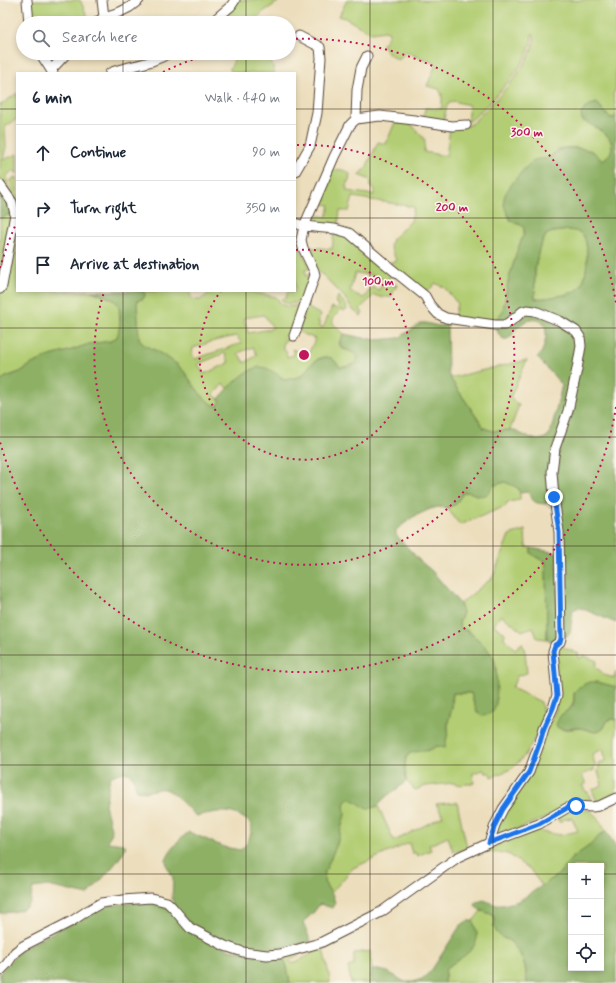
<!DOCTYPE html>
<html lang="en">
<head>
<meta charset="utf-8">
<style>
	body { margin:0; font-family:Mynerve,sans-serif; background:#f2f2f3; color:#1f2937 }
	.controls { position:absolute; right:12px; bottom:12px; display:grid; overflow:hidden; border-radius:0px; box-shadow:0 2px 6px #0003 }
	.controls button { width:36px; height:36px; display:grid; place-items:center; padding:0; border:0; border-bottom:1px solid #e0e1e3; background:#fff; color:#1f2937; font:20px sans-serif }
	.stop { position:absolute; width:12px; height:12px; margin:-9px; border:3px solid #1a73e8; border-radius:50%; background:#fff }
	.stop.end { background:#1a73e8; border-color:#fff; box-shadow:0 1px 4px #0008 }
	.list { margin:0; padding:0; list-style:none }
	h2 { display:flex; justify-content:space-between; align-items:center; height:52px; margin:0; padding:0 16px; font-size:17px }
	h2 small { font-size:13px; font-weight:400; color:#747a83 }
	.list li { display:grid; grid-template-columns:26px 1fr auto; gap:12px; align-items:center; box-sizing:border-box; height:56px; padding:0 16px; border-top:1px solid #e0e1e3 }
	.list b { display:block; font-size:15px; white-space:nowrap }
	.list em { font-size:13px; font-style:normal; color:#747a83 }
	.icon { flex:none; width:22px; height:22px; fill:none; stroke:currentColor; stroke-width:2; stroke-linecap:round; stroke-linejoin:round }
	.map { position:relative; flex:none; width:616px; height:983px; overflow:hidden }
	.search { position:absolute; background:#fff; box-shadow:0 2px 6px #0003; left:16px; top:16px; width:280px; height:44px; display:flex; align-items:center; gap:10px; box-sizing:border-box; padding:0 14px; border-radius:22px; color:#747a83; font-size:15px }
	.panel { position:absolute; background:#fff; box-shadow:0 2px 6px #0003; left:16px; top:72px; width:280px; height:220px; border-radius:0px }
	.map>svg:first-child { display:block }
</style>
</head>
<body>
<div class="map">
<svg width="616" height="983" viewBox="0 0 616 983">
	<rect width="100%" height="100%" fill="#fbf7ec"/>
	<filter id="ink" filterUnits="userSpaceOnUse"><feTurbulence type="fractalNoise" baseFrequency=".025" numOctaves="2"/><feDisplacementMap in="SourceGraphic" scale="8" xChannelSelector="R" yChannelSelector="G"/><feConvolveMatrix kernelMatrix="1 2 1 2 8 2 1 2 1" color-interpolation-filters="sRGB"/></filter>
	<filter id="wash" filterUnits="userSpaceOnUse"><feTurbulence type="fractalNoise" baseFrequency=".012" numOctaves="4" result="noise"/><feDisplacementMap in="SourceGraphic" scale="16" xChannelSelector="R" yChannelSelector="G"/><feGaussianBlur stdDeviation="0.9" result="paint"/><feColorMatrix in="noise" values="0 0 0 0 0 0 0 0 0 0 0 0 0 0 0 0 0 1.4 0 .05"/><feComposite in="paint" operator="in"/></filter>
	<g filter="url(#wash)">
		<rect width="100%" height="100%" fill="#ecdebc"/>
		<!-- green -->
		<g fill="#b2cd73" stroke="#767c48" fill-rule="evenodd">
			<polygon points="35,0 80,0 90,21 88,23 31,23 29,1"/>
			<polygon points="236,0 281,0 263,12 252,23 214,23"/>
			<path d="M347 0H616V88L613 95 616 108V116L613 118 609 117 597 103 582 120C589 124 597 127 604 133 615 141 615 154 602 160 598 158 597 154 593 152 585 148 567 146 559 149 555 151 553 155 550 157 545 160 539 159 534 160L514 223 521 225 524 228V234L518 248 508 282 503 311 494 322 454 318 457 303 445 288 435 283 430 290 419 289 388 263 396 261C395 255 391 251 390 245L392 242 391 240 411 221 414 207 353 197 349 211H340L338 227 310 224 311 214 327 217 330 205 316 203 330 170C336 169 345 169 350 174L349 181 347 182V191L374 195V188L370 187 371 180 358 175 366 168 378 142 386 144 395 122 411 124 425 140 424 152 446 156 450 128C456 127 464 128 469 125 473 124 477 118 480 115 496 101 539 56 534 34H532C534 62 488 104 469 122L467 121 469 105 453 101 447 105 443 123 423 119 425 108 442 109V95L439 89 427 86 436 64 406 52 399 59C392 58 385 50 382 45 384 41 388 38 389 34L388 32 385 31 371 33 345 18 339 16Z"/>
			<polygon points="226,53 236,53 239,56 243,53 268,53 275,73 231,73 230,68 234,61"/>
			<polygon points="17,93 17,119 5,127 6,147 3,160 17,154 17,174 14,170 7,175 8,191 0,182 0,103 1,105"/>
			<polygon points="17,177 17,204 11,195 11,180"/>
			<polygon points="12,213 0,286 0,219"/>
			<polygon points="17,221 17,291 92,291 109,298 116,301 119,306 120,329 117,337 111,341 89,344 69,351 50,356 32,364 20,372 6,377 0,381 0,293"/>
			<path d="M569 230C574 231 580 231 583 235 590 244 588 284 577 291 567 296 546 298 535 299 535 284 534 269 538 254 539 247 543 241 547 234L553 232Z"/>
			<path d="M334 232 345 235 353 241 361 252 377 262 390 273 389 284 397 285 391 297H380L374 295 360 309 363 313 361 316 352 309 345 298 323 275 319 273 304 248 308 247 332 249ZM355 273 373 275 383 279V283L379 290 372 287 365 297 363 298 350 291Z"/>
			<path d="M295 247H299L311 268 305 270 306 276 312 274 302 300C295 304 286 306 281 299L286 298 288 291H295Z"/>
			<path d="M143 291H189L192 299 200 300 212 291H246L276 297C278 299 279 301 280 303 286 309 297 306 303 303L291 336 288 339 283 342V350H286L287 357 294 355 292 349 308 355 315 339 299 332 305 306 321 315 318 322 320 323 318 326 323 328 332 307 337 309 339 304 336 303 338 296 346 305 347 310 344 311 341 309C329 324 330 320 344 334L339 342 341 348 354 353 357 356 356 362C351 366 346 367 340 367 337 364 334 359 330 358 318 353 308 368 302 376L285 380 280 376 246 373 228 388 223 384 213 395 219 399 220 402 218 406C203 404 191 379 181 368 175 362 166 357 158 352 151 347 142 347 139 338L137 304 138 300 143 299 145 295ZM264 315 273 328 265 330 248 333 244 318ZM236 336 242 343 195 359 192 354 193 348 214 341ZM253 347 257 355 245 363 238 353ZM225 353 229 363 204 374 198 364Z"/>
			<polygon points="527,360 510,398 519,405 510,430 493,431 484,428 450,378"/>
			<path d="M505 482C516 486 521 487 520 500L507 502 506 506 460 525 447 508 456 504 463 493 466 492H470L474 494 489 493 493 486Z"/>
			<path d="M525 530 526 547 531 548V553L536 557 545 561 546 566 547 639 537 638 533 627 522 631 501 615 494 625 505 633 504 638 515 649 522 643 525 652 527 673 517 676 512 688 541 702 544 719 542 725 525 755 518 763 511 769 492 777 490 773H485L484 770 473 773 474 783C467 784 460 786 453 783L426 786 415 790 406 781 405 765 406 758 408 754 412 752 430 750 448 732V722L452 708 453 693H471L474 704 496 701V669L494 658 485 646 468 631 460 628 459 622 463 613 460 604 493 577 509 535Z"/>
			<path d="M560 647H563L579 654 578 658H581L583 655 597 661 595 667 602 672 604 675 614 678 616 672V687L604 684 574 693C574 706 571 708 561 715L563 730 580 728 597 732 604 728 607 721 611 719 616 720V796L598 804 592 790 602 785 598 772 599 764 606 761 603 749 592 754 595 764 594 770 582 775 586 784 582 785 586 792H588L592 804 545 818 496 838V826L547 729 556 710 557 649Z"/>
			<polygon points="348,799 352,799 370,808 378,806 394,841 443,816 436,804 457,802 467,848 460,851 453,851 448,837 429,845 431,850 417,856 416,853 412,853 409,843 353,868 331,893 324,882 325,871 337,844 345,814 344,804"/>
			<polygon points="590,810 596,816 606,831 599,836 589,846 572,858 558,875 542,886 531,871 510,855 503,853 479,852 538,827 542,832 561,835 578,831 572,818 565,819 559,822 557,816 565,811"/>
			<polygon points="481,911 486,912 493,915 495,920 494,927 503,938 510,941 520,954 525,966 527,983 444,983 446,968 454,962 477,934 473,921"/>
			<polygon points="351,931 339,943 323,949 329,974 330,983 290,983 287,967 283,955 310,949 290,960 292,964 309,955 322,946"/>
			<polygon points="370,951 372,970 370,983 351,983 348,967 354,965 354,953"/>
		</g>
		<!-- forest -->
		<g fill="#8db065" stroke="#646d42" fill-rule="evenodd">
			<path d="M597 103 609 117 613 118 616 116V623L581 608H577L573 610 570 633 568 636H563L556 472 559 449 571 410 579 328 557 314 542 308 532 307 503 321 494 322 503 311 508 282 518 248 524 234V228L521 225 511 221C508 215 502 205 504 198 505 190 528 163 535 160 540 158 545 160 550 157 558 153 557 148 569 148 577 148 589 148 596 154 598 156 599 158 602 160 615 154 615 141 604 133 597 127 589 124 582 120L581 114 587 106ZM569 230C574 231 580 231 583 235 590 244 588 284 577 290 568 296 546 298 535 299 534 285 534 268 538 254 539 247 543 240 547 234L553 232Z"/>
			<polygon points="0,188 7,197 12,213 0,219"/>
			<path d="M92 291H143L145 295C144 299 142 299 138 300L137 304 139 338C142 347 151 347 158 352 166 357 175 362 181 368 191 379 203 404 218 406L220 402 219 399C227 389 247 368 260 367 269 367 278 375 285 380L302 376 311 364 319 359 326 357 332 358 340 367C346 367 351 366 356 362L357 356C347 346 333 353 344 334L363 338H367L375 340 399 338 421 323H426L438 326H442L447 324 448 373 451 380 484 428 493 431 515 430 521 434 537 440 543 439 548 436 552 427 562 385 537 357C538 356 540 354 541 353 545 347 549 328 543 323 540 320 535 319 531 320 525 320 519 326 515 330 513 333 511 338 507 339 501 341 497 331 496 327L516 323 529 313 540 315 575 334 578 343 551 497 546 504C534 503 534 503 528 492L520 493 518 488 505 482C502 483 496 484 493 486 490 489 490 494 485 495 476 498 472 490 463 493L456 504 447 508 438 507 430 509 413 517 396 530V535L420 561 432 571 460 604 463 613 459 622 460 628C463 629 466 630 469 632 475 636 492 652 494 659 497 666 498 700 495 708 492 713 488 715 483 716L477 712 471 693H453L452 699V708L448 722V732L445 748 436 746C430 751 427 751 420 751 416 752 411 752 408 755 403 760 406 775 406 781 396 792 386 793 378 806 375 807 372 808 369 808 360 807 356 798 347 799L344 804 345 814 337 844 325 871 324 882 333 896 335 903 332 908 320 904 313 913 303 922 311 942 269 952 244 950 199 931 176 909 172 899 173 877 167 866 166 860 171 850 179 840 189 832 224 847 240 850C246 846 250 839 251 832 251 831 251 826 251 825 249 819 233 812 227 812 217 811 206 814 196 816 187 809 175 792 165 789 156 787 147 795 137 790 135 786 134 780 132 776 127 769 116 774 110 777L105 805 112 833 108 839V842L123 844 126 846C121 861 99 881 88 895L48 886 33 888C31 892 32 896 31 900 29 911 9 913 0 913V381L6 377 20 372 32 364 50 356 69 351 89 344 111 341 117 337C120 329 123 307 115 301 109 296 99 294 92 291Z"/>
			<polygon points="531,548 557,553 558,640 550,641 547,639 546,566 545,561 536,557 531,553"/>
			<path d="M589 682H597L616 687V720L611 719 607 721C605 725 604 729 600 731 594 734 587 729 581 728 573 727 565 731 558 728L556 724C558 721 559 717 561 715 564 712 569 711 572 707 574 704 574 701 574 697 574 688 581 686 589 682Z"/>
			<path d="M606 831 616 847V983H527L525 966 520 954 510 941 503 938 497 933 494 927 495 920 493 915C487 912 479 912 475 905L477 902 484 900 496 905H503L519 901 558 875 572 858 589 846 599 836ZM571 866H601V968H571Z"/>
			<polygon points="152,901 162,904 227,949 283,955 287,967 290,983 0,983 0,973 15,956 27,946 104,906"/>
			<path d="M467 921H473C474 925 477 931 477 936 478 950 456 961 446 968L444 983H370L372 970H379L388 972 405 982H413L422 979 431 971 460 926Z"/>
		</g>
	</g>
	<g filter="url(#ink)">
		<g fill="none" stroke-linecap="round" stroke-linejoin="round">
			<!-- minor casing -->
			<g stroke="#564536" stroke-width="11">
				<g id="minor">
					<polyline points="27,0 29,23"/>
					<polyline points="102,0 104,17"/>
					<polyline points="96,23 104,17 120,12 130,7 139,0"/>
					<polyline points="211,23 231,6 235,0"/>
					<polyline points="40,53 53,73"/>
					<polyline points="51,70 67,53"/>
					<path d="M110 73C129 65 151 65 169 53"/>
					<polyline points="356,119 380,116 414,120 452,126 466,125"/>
					<polyline points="295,172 310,146 317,113 321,58 320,47 299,36"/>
					<polyline points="0,185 12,202 15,214 2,286 0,289"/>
					<polyline points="295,223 304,226 335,229 349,233 383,262 425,296 430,305 438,314 446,318 495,325 505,325 515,318 523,311 527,310 535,311 560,321 576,331 580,337 581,346 577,369 568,411 555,448 552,472 554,497 559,532 561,638 560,642 555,645 553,651 557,695 553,708 544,728 540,742 529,772 503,809 495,825 489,843"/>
					<polyline points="294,336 315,275 314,271 303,248 301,240 304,226 315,201 334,157 350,125 356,119 357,90 361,68 367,56"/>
					<polyline points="0,971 7,964 15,952 23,946 72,921 87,911 101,903 123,900 151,898 167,902 172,907 183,920 190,928 225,946 243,952 267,955 280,954 320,943 381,912 458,857 489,843 539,824 567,808 576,806 592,807 599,806 616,798"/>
				</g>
			</g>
			<!-- minor -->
			<use href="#minor" stroke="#fff" stroke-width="9"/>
		</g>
	</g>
	<g fill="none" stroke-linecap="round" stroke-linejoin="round" filter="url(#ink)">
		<!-- route -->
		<polyline stroke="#1a73e8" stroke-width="5" points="554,497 559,532 561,638 560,642 555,645 553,651 557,696 553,708 544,728 540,742 529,772 503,809 495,825 489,843 539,824 567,808 576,806"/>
	</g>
	<!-- grid -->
	<path fill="none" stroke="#3b2a1e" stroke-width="1" stroke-opacity="0.55" d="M123 0V23M246 0V23M370 0V983M493 0V983M123 53V73M246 53V73M0 109H17M295 109H616M0 218H17M295 218H616M123 291V983M246 291V983M0 328H616M0 437H616M0 546H616M0 655H616M0 765H616M0 874H571M601 874H616"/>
	<!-- distance rings -->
	<g fill="none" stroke="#c2185b" stroke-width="2" stroke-dasharray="2 4">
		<path d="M296 250A105 105 0 1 1 221 291"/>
		<path d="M297 145A210 210 0 1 1 104 292"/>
		<path d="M616 407A316 316 0 0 1 0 442M0 268A316 316 0 0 1 16 224M163 72A316 316 0 0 1 209 54M290 39A316 316 0 0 1 616 303"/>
	</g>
	<circle cx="304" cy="355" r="6" fill="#c2185b" stroke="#fbf7ec" stroke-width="2"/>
	<g font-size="12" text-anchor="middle" font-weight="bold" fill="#c2185b" stroke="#fbf7ec" stroke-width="3" stroke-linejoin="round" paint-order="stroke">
		<text x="527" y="136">300 m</text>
		<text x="452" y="211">200 m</text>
		<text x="378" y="285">100 m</text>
	</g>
</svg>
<div class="controls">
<button>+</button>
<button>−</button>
<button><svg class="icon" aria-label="locate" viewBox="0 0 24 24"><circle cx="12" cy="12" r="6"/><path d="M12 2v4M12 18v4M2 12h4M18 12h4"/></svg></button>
</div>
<div class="stop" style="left:576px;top:806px"></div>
<div class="stop end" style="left:554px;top:497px"></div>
<div class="search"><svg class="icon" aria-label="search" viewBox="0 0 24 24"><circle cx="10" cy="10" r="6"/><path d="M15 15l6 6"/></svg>Search here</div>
<section class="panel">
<h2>6 min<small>Walk · 440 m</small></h2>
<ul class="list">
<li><svg class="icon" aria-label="ahead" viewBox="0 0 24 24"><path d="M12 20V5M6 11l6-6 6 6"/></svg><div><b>Continue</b></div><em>90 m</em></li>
<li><svg class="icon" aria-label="right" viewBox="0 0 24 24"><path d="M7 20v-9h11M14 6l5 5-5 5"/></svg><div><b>Turn right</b></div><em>350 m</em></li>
<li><svg class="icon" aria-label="arrive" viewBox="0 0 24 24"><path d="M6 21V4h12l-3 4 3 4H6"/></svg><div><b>Arrive at destination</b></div></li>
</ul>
</section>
</div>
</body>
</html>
